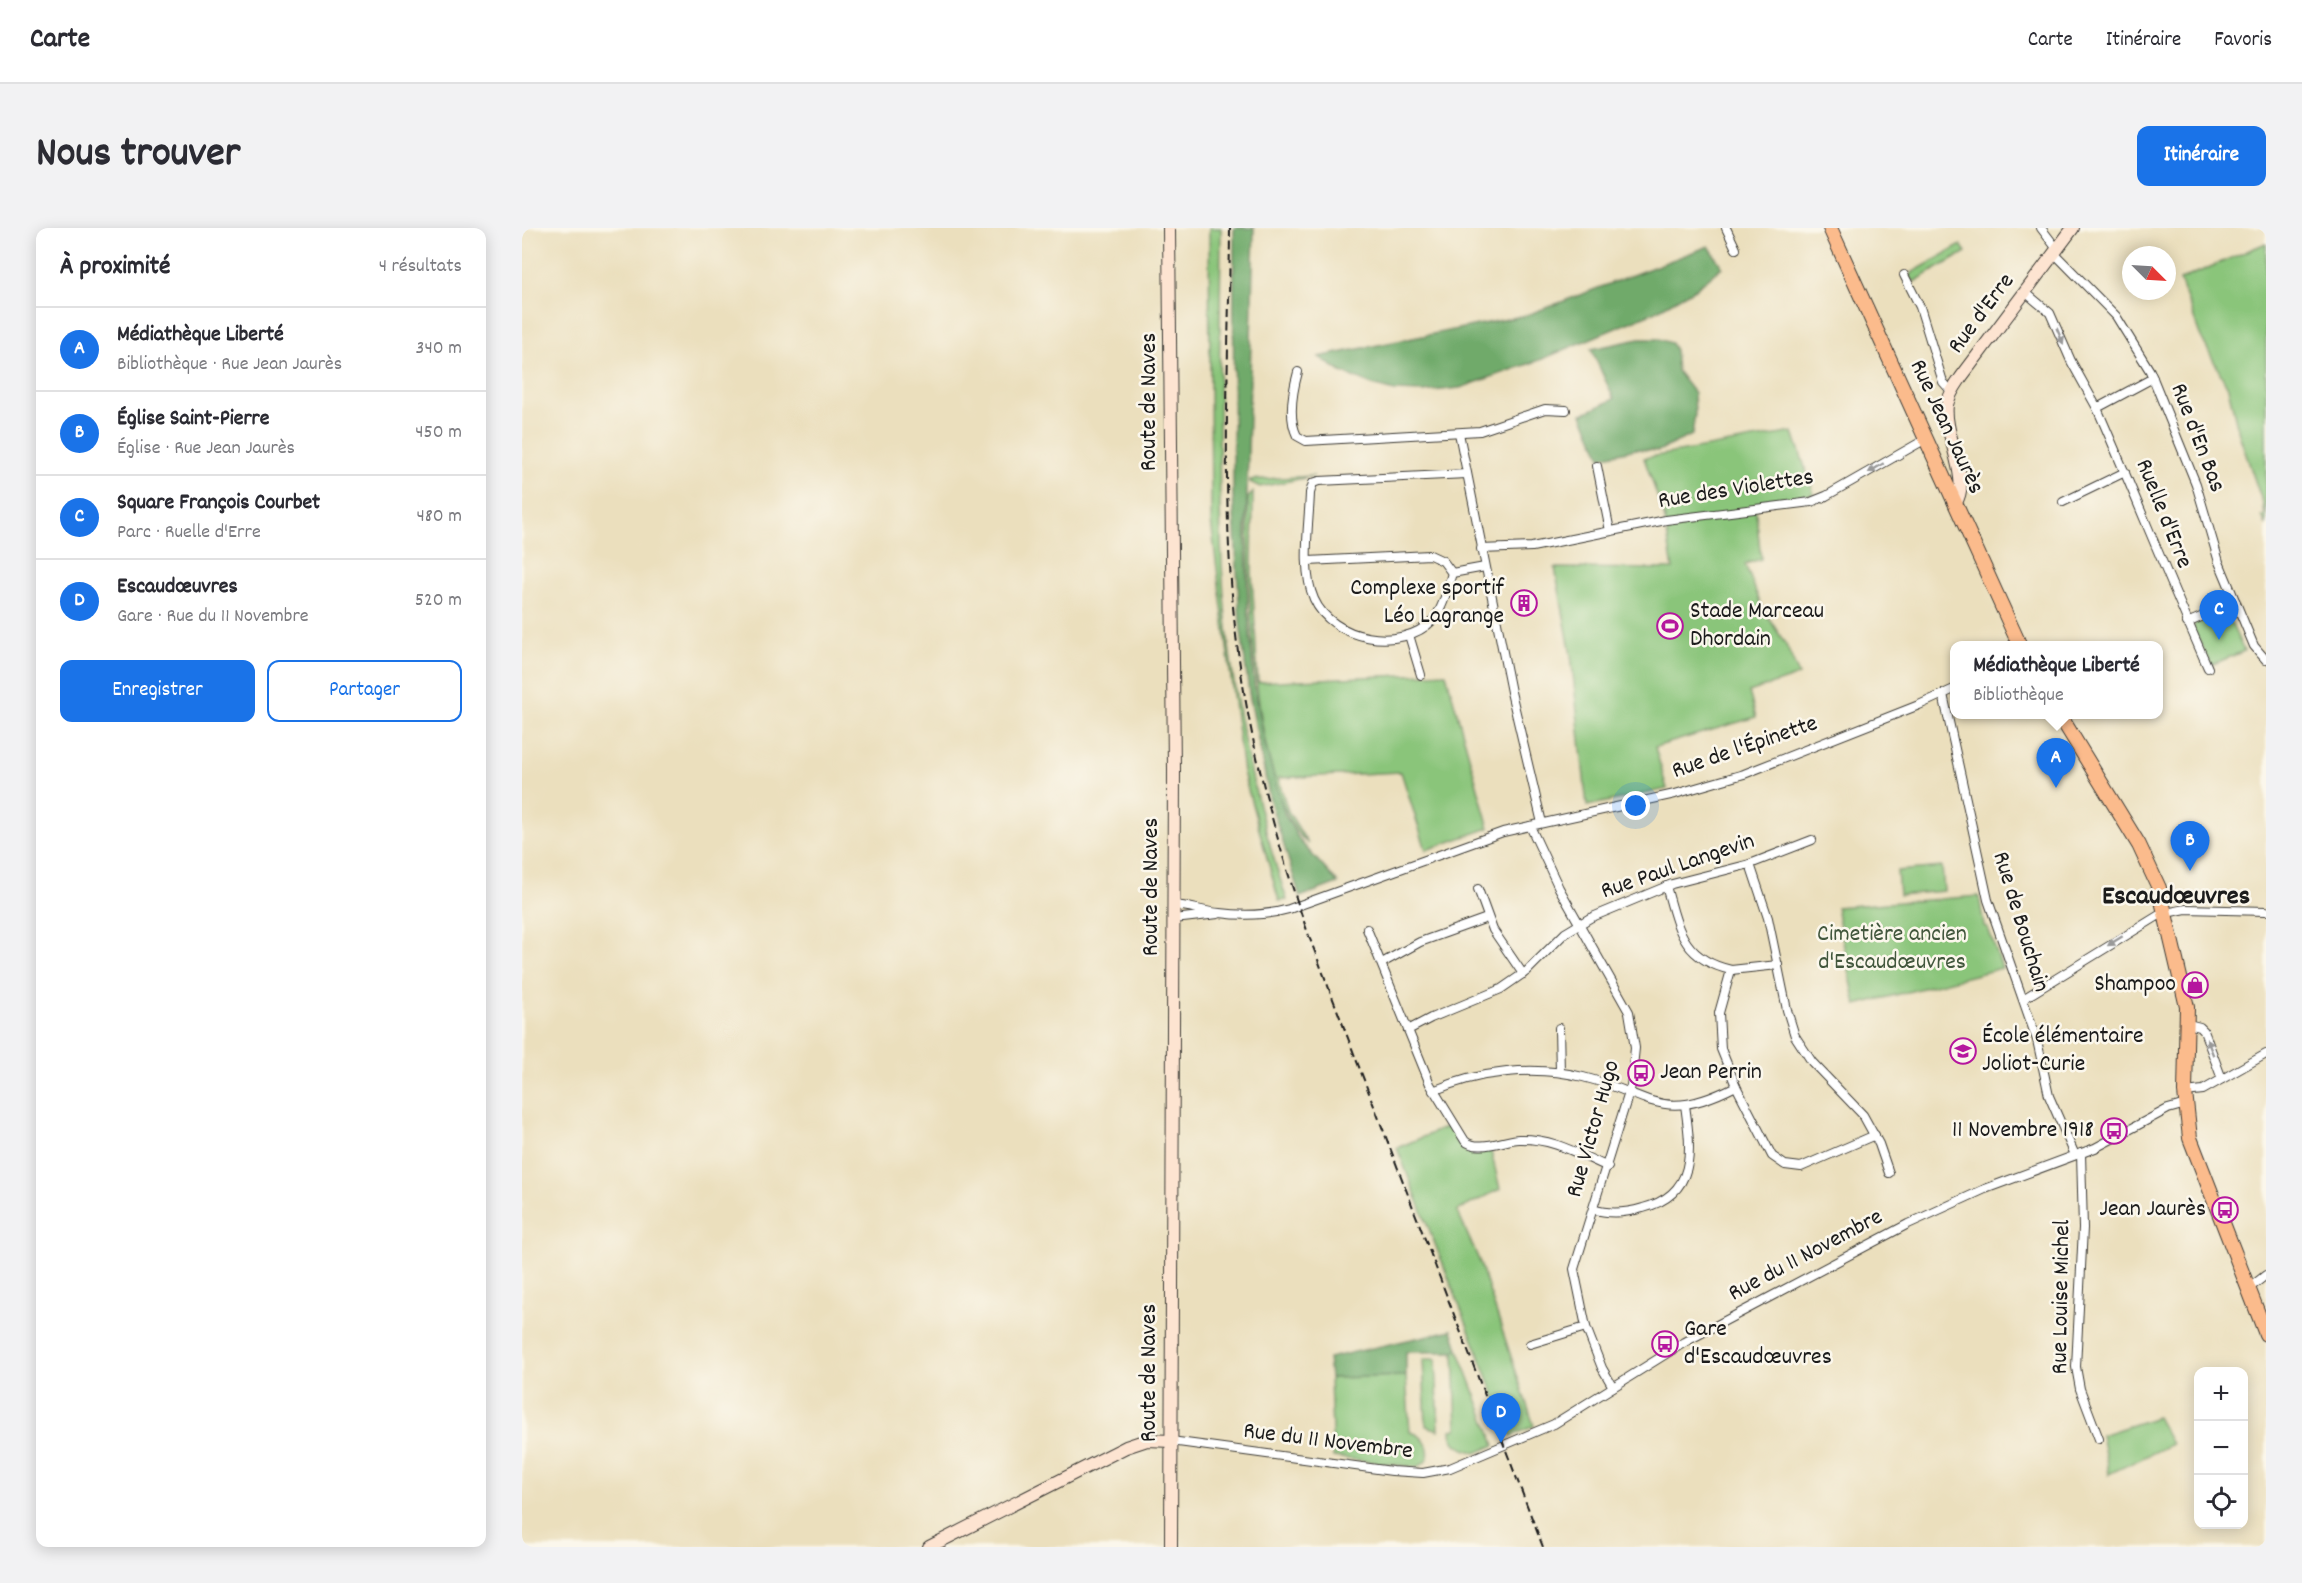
<!DOCTYPE html>
<html lang="fr">
<head>
<meta charset="utf-8">
<style>
	body { margin:0; font-family:Dekko,sans-serif; background:#f2f2f3; color:#2b2b33 }
	.controls { position:absolute; right:18px; bottom:18px; display:grid; overflow:hidden; border-radius:12px; box-shadow:0 3px 15px #0003 }
	.controls button { width:54px; height:54px; display:grid; place-items:center; padding:0; border:0; border-bottom:2px solid #e1e1e2; background:#fff; color:#2b2b33; font:30px sans-serif }
	.compass { position:absolute; left:1600px; top:18px; width:54px; height:54px; border-radius:50%; background:#fff; box-shadow:0 3px 15px #0003; rotate:114deg }
	.you { position:absolute; left:1114px; top:578px; width:21px; height:21px; margin:-15px; border:4px solid #fff; border-radius:50%; background:#1a73e8; box-shadow:0 0 0 9px #1a73e833 }
	.badge { display:grid; place-items:center; width:39px; height:39px; border-radius:50%; background:#1a73e8; color:#fff; font-size:20px; font-weight:700 }
	.pin { position:absolute; translate:-50% -50px; filter:drop-shadow(0 2px 3px #0008) }
	.pin::after { content:''; position:absolute; top:32px; width:21px; height:18px; background:inherit; clip-path:polygon(0 0,100% 0,50% 100%) }
	.popup { position:absolute; left:1428px; top:413px; width:213px; height:78px; box-sizing:border-box; display:grid; place-content:center; border-radius:12px; background:#fff; filter:drop-shadow(0 2px 4px #0005); font-size:20px; white-space:nowrap; color:#7c7c81 }
	.popup b { font-size:22px; color:#2b2b33 }
	.popup::after { content:''; position:absolute; left:50%; top:100%; margin-left:-12px; border:12px solid transparent; border-top-color:#fff }
	.list { margin:0; padding:0; list-style:none }
	h2 { display:flex; justify-content:space-between; align-items:center; height:78px; margin:0; padding:0 24px; font-size:26px }
	h2 small { font-size:20px; font-weight:400; color:#7c7c81 }
	.list li { display:grid; grid-template-columns:39px 1fr auto; gap:18px; align-items:center; box-sizing:border-box; height:84px; padding:0 24px; border-top:2px solid #e1e1e2 }
	.list b { display:block; font-size:22px; white-space:nowrap }
	.list p { margin:0; font-size:20px; white-space:nowrap; color:#7c7c81 }
	.list em { font-size:20px; font-style:normal; color:#7c7c81 }
	.actions { display:flex; gap:12px; padding:18px 24px }
	.actions a { flex:1; padding:14px 0; border:2px solid #1a73e8; border-radius:12px; text-align:center; font-size:21px; color:#1a73e8 }
	.actions .main { background:#1a73e8; color:#fff }
	.icon { flex:none; width:33px; height:33px; fill:none; stroke:currentColor; stroke-width:2; stroke-linecap:round; stroke-linejoin:round }
	.map { position:relative; flex:none; width:1744px; height:1319px; overflow:hidden; border-radius:12px }
	header { display:flex; align-items:center; gap:36px; box-sizing:border-box; height:84px; padding:0 30px; background:#fff; border-bottom:2px solid #e1e1e2 }
	header strong { font-size:28px }
	nav { display:flex; gap:33px; margin-inline-start:auto; font-size:21px }
	.intro { display:flex; align-items:center; justify-content:space-between; box-sizing:border-box; height:144px; padding:0 36px }
	h1 { margin:0; font-size:42px }
	.button { padding:15px 27px; border-radius:12px; background:#1a73e8; color:#fff; font-size:21px; font-weight:700 }
	main { display:flex; gap:36px; padding:0 36px }
	aside { flex:1; background:#fff; border-radius:12px; box-shadow:0 3px 15px #0003 }
	.map>svg:first-child { display:block }
</style>
</head>
<body>
<header>
<strong>Carte</strong>
<nav><a>Carte</a><a>Itinéraire</a><a>Favoris</a></nav>
</header>
<div class="intro"><h1>Nous trouver</h1><a class="button">Itinéraire</a></div>
<main>
<aside>
<h2>À proximité<small>4 résultats</small></h2>
<ul class="list">
<li><span class="badge">A</span><div><b>Médiathèque Liberté</b><p>Bibliothèque · Rue Jean Jaurès</p></div><em>340 m</em></li>
<li><span class="badge">B</span><div><b>Église Saint-Pierre</b><p>Église · Rue Jean Jaurès</p></div><em>450 m</em></li>
<li><span class="badge">C</span><div><b>Square François Courbet</b><p>Parc · Ruelle d'Erre</p></div><em>480 m</em></li>
<li><span class="badge">D</span><div><b>Escaudœuvres</b><p>Gare · Rue du 11 Novembre</p></div><em>520 m</em></li>
</ul>
<div class="actions"><a class="main">Enregistrer</a><a>Partager</a></div>
</aside>
<div class="map">
<svg width="1744" height="1319" viewBox="0 0 1744 1319">
	<rect width="100%" height="100%" fill="#fbf7ec"/>
	<filter id="ink" filterUnits="userSpaceOnUse"><feTurbulence type="fractalNoise" baseFrequency=".0167" numOctaves="2"/><feDisplacementMap in="SourceGraphic" scale="12" xChannelSelector="R" yChannelSelector="G"/><feConvolveMatrix kernelMatrix="1 2 1 2 8 2 1 2 1" color-interpolation-filters="sRGB"/></filter>
	<filter id="wash" filterUnits="userSpaceOnUse"><feTurbulence type="fractalNoise" baseFrequency=".008" numOctaves="4" result="noise"/><feDisplacementMap in="SourceGraphic" scale="24" xChannelSelector="R" yChannelSelector="G"/><feGaussianBlur stdDeviation="1.35" result="paint"/><feColorMatrix in="noise" values="0 0 0 0 0 0 0 0 0 0 0 0 0 0 0 0 0 1.4 0 .05"/><feComposite in="paint" operator="in"/></filter>
	<g filter="url(#wash)">
		<rect width="100%" height="100%" fill="#ebdfbd"/>
		<!-- green -->
		<g fill="#8ac57a" stroke="#53704b" stroke-width="1.5">
			<path d="M687 0H699C698 112 695 225 700 337 706 451 729 565 765 672L757 673 721 544 689 294Z"/>
			<polygon points="1744,15 1744,297 1740,288 1743,287 1741,276 1717,206 1706,160 1678,107 1658,52"/>
			<polygon points="1439,17 1444,24 1392,54 1388,48 1391,44"/>
			<polygon points="1271,204 1292,266 1233,276 1239,331 1223,336 1240,379 1264,417 1277,447 1227,464 1234,489 1133,519 1145,561 1065,578 1049,427 1033,340 1151,341 1142,287 1122,230"/>
			<polygon points="792,248 738,259 728,254 728,252"/>
			<path d="M731 264 730 345 736 454 924 445 967 600 904 622 879 544 756 550 766 583 786 616C728 566 726 345 726 270Z"/>
			<polygon points="1704,384 1722,423 1689,437 1671,400 1673,395"/>
			<polygon points="1420,639 1422,663 1377,667 1375,643"/>
			<polygon points="1457,668 1462,698 1466,700 1480,740 1334,777 1314,679"/>
			<polygon points="927,898 945,921 956,922 968,919 978,961 935,983 957,1032 1012,1198 989,1208 875,920"/>
			<path d="M936 1121 973 1217 954 1225C940 1220 929 1218 929 1202L935 1201 932 1124Z"/>
			<polygon points="901,1131 914,1131 917,1202 904,1198"/>
			<path d="M884 1148 888 1204C907 1207 916 1236 892 1239L811 1229 808 1150Z"/>
			<polygon points="1635,1189 1650,1216 1587,1246 1579,1207"/>
		</g>
		<!-- forest -->
		<g fill="#6faa6a" stroke="#466343" stroke-width="1.5">
			<polygon points="712,0 732,0 724,301 726,380 732,455 743,516 763,587 778,613 816,655 778,669 748,573 727,465 718,395 711,267"/>
			<polygon points="1187,18 1200,39 1173,61 1134,83 1018,132 938,160 901,164 872,163 850,157 819,144 797,129 1005,87"/>
			<polygon points="1117,111 1137,111 1149,115 1153,122 1155,143 1172,165 1173,186 1170,207 1136,223 1114,221 1079,229 1060,186 1092,171 1069,121"/>
			<polygon points="930,1102 936,1121 932,1124 884,1124 884,1148 808,1150 806,1130"/>
		</g>
	</g>
	<g filter="url(#ink)">
		<g fill="none" stroke-linecap="round" stroke-linejoin="round">
			<!-- street casing -->
			<g stroke="#3b3934" stroke-width="10">
				<g id="street">
					<polyline points="1204,0 1214,21"/>
					<polyline points="1519,0 1535,21"/>
					<polyline points="1532,25 1594,88 1628,143 1674,256 1697,334 1732,418 1744,432"/>
					<polyline points="1382,47 1398,79 1421,154 1430,164"/>
					<polyline points="1503,64 1528,85 1549,133 1575,180"/>
					<path d="M776 144C771 162 766 190 775 208L784 213 958 203 1023 181 1044 182"/>
					<path d="M1631 150 1575 180C1613 267 1648 354 1686 440"/>
					<polyline points="937,205 989,464 1020,595"/>
					<polyline points="1075,238 1088,303"/>
					<polyline points="1541,274 1603,244"/>
					<polyline points="959,321 1010,319 1144,292 1289,274 1304,268 1404,211"/>
					<polyline points="786,333 908,327 921,333 930,345"/>
					<path d="M930 345C925 361 922 379 911 392 879 425 810 412 792 371 779 341 787 298 788 265L791 255 797 253 945 246"/>
					<polyline points="930,345 963,339"/>
					<polyline points="1665,395 1714,374"/>
					<polyline points="887,407 899,447"/>
					<polyline points="1421,466 1466,672 1515,812 1527,868 1553,927"/>
					<polyline points="1008,598 1037,660 1107,784 1113,820 1109,858 1052,1041 1064,1099 1080,1140 1091,1159"/>
					<polyline points="1228,636 1246,690 1265,782 1273,808 1290,834 1341,887 1357,916 1367,945"/>
					<path d="M1144 658C1156 700 1160 731 1209 742L1197 785 1199 821 1214 858 1250 928 1263 937 1279 939 1353 907"/>
					<polyline points="956,661 971,702 1001,746"/>
					<path d="M652 677C668 678 682 684 698 685 720 688 746 687 767 681L981 604 1153 566 1222 546 1397 477 1432 461"/>
					<polyline points="652,691 696,686"/>
					<path d="M845 701 908 856 943 913C956 924 981 912 997 911 1031 910 1056 926 1086 939"/>
					<polyline points="860,735 898,714 965,690"/>
					<polyline points="1209,742 1256,737"/>
					<polyline points="1501,771 1639,686 1664,681 1744,683"/>
					<polyline points="1666,796 1678,799 1682,803 1700,851"/>
					<polyline points="1037,800 1038,844"/>
					<polyline points="886,802 909,790 979,761 1005,743 1043,705 1068,690 1150,656 1228,636 1290,612"/>
					<path d="M911 863C957 843 1012 837 1061 849 1130 866 1138 897 1214 858"/>
					<polyline points="1663,864 1681,862 1744,826"/>
					<polyline points="1559,925 1561,1000 1554,1139 1558,1161 1577,1211"/>
					<path d="M1071 981C1088 987 1104 985 1121 980 1176 966 1169 921 1163 877"/>
					<polyline points="1726,1061 1744,1047"/>
					<polyline points="1008,1116 1064,1099"/>
					<polyline points="649,1213 870,1243 901,1245 928,1240 1032,1196 1163,1114 1386,996 1463,961 1573,920 1646,881 1664,876"/>
				</g>
			</g>
			<!-- secondary casing -->
			<g stroke="#3b3934" stroke-width="14">
				<g id="secondary">
					<polyline points="647,0 652,542 649,1319"/>
					<path d="M1434 274C1449 252 1421 205 1425 177 1427 166 1434 157 1440 148L1551 0"/>
					<polyline points="407,1319 604,1219 625,1212 649,1213"/>
				</g>
			</g>
			<!-- primary casing -->
			<g stroke="#3b3934" stroke-width="16">
				<g id="primary">
					<polyline points="1308,0 1498,418"/>
					<polyline points="1537,486 1617,617 1637,660 1665,779 1663,864 1668,910 1744,1106"/>
				</g>
			</g>
			<!-- street -->
			<use href="#street" stroke="#fff" stroke-width="8"/>
			<!-- secondary -->
			<use href="#secondary" stroke="#fde4d1" stroke-width="12"/>
			<!-- primary -->
			<use href="#primary" stroke="#fbbb8c" stroke-width="14"/>
			<!-- rail -->
			<path stroke="#1c1c1c" stroke-width="2" stroke-dasharray="9 4.5" stroke-linecap="butt" d="M708 0C707 132 699 267 713 399 725 506 752 609 788 711L1021 1319"/>
		</g>
		<!-- one-way arrows -->
		<defs><path id="oneway-solid" d="M-6-.8H1V-3.2L6.5 0L1 3.2V.8H-6Z" transform="scale(1.5)"/></defs>
		<g fill="#999">
			<use href="#oneway-solid" transform="translate(1538 108) rotate(67)"/>
			<use href="#oneway-solid" transform="translate(1354 240) rotate(149)"/>
			<use href="#oneway-solid" transform="translate(1593 713) rotate(148)"/>
			<use href="#oneway-solid" transform="translate(1688 819) rotate(-112)"/>
		</g>
	</g>
	<!-- icons -->
	<defs>
		<g id="building-ring" transform="scale(1.35)"><circle r="9.5" fill="#fbf7ec" stroke="#b5179e" stroke-width="1.5"/><path d="M-4-6H4V6H1V3H-1V6H-4ZM-2.5-4.3h1.7v1.8h-1.7ZM.8-4.3h1.7v1.8H.8ZM-2.5-1h1.7V.8h-1.7ZM.8-1h1.7V.8H.8Z" fill="#b5179e"/></g>
		<g id="stadium-ring" transform="scale(1.35)"><circle r="9.5" fill="#fbf7ec" stroke="#b5179e" stroke-width="1.5"/><path d="M0-5a6.5 5 0 1 0 0 10a6.5 5 0 1 0 0-10ZM-3.5-1.8h7v3.6h-7Z" fill="#b5179e"/></g>
		<g id="shop-ring" transform="scale(1.35)"><circle r="9.5" fill="#fbf7ec" stroke="#b5179e" stroke-width="1.5"/><path d="M-5-2.5h2.3a2.7 3.5 0 0 1 5.4 0H5L5.5 6h-11ZM-1.5-2.5h3a1.5 2.3 0 0 0-3 0Z" fill="#b5179e"/></g>
		<g id="school-ring" transform="scale(1.35)"><circle r="9.5" fill="#fbf7ec" stroke="#b5179e" stroke-width="1.5"/><path d="M0-5L7-2L0 1L-7-2ZM-4 1L0 2.5L4 1V4Q0 6-4 4Z" fill="#b5179e"/></g>
		<g id="bus-ring" transform="scale(1.35)"><circle r="9.5" fill="#fbf7ec" stroke="#b5179e" stroke-width="1.5"/><path d="M-5-6H5V4H4V6H2V4H-2V6H-4V4H-5ZM-3.5-4V0h7V-4ZM-3.5 1.2v1.5H-2V1.2ZM2 1.2v1.5H3.5V1.2Z" fill="#b5179e"/></g>
	</defs>
	<g fill-rule="evenodd">
		<use href="#building-ring" x="1002" y="375"/>
		<use href="#stadium-ring" x="1148" y="398"/>
		<use href="#shop-ring" x="1673" y="757"/>
		<use href="#school-ring" x="1441" y="823"/>
		<use href="#bus-ring" x="1119" y="845"/>
		<use href="#bus-ring" x="1592" y="903"/>
		<use href="#bus-ring" x="1703" y="982"/>
		<use href="#bus-ring" x="1143" y="1116"/>
	</g>
	<g text-anchor="middle" dominant-baseline="central" stroke-width="5" stroke-linejoin="round" paint-order="stroke">
		<!-- street labels -->
		<g font-size="24" fill="#1c1c1c" stroke="#fbf7ec">
			<text transform="translate(1460 86) rotate(-53)">Rue d'Erre</text>
			<text transform="translate(628 174) rotate(-90)">Route de Naves</text>
			<text transform="translate(1424 199) rotate(65)">Rue Jean Jaurès</text>
			<text transform="translate(1675 210) rotate(69)">Rue d'En Bas</text>
			<text transform="translate(1214 262) rotate(-9)">Rue des Violettes</text>
			<text transform="translate(1641 286) rotate(68)">Ruelle d'Erre</text>
			<text transform="translate(1223 520) rotate(-19)">Rue de l'Épinette</text>
			<text transform="translate(1156 639) rotate(-19)">Rue Paul Langevin</text>
			<text transform="translate(630 659) rotate(-90)">Route de Naves</text>
			<text transform="translate(1498 694) rotate(73)">Rue de Bouchain</text>
			<text transform="translate(1072 901) rotate(-74)">Rue Victor Hugo</text>
			<text transform="translate(1284 1028) rotate(-28)">Rue du 11 Novembre</text>
			<text transform="translate(1540 1069) rotate(-89)">Rue Louise Michel</text>
			<text transform="translate(628 1145) rotate(-90)">Route de Naves</text>
			<text transform="translate(806 1214) rotate(7)">Rue du 11 Novembre</text>
		</g>
		<!-- poi labels -->
		<g font-size="24" fill="#1c1c1c" stroke="#fbf7ec" text-anchor="end">
			<text x="982" y="361">Complexe sportif<tspan x="982" dy="28">Léo Lagrange</tspan></text>
			<text x="1168" y="384" text-anchor="start">Stade Marceau<tspan x="1168" dy="28">Dhordain</tspan></text>
			<text x="1654" y="757">Shampoo</text>
			<text x="1460" y="809" text-anchor="start">École élémentaire<tspan x="1460" dy="28">Joliot-Curie</tspan></text>
			<text x="1138" y="845" text-anchor="start">Jean Perrin</text>
			<text x="1572" y="903">11 Novembre 1918</text>
			<text x="1684" y="982">Jean Jaurès</text>
			<text x="1162" y="1102" text-anchor="start">Gare<tspan x="1162" dy="28">d'Escaudœuvres</tspan></text>
		</g>
		<!-- park labels -->
		<g font-size="24" fill="#42573d" stroke="#fbf7ec">
			<text x="1370" y="707">Cimetière ancien<tspan x="1370" dy="28">d'Escaudœuvres</tspan></text>
		</g>
		<!-- quarter labels -->
		<g font-size="27" font-weight="bold" fill="#1c1c1c" stroke="#fbf7ec">
			<text x="1654" y="669">Escaudœuvres</text>
		</g>
	</g>
</svg>
<div class="controls">
<button>+</button>
<button>−</button>
<button><svg class="icon" aria-label="locate" viewBox="0 0 24 24"><circle cx="12" cy="12" r="6"/><path d="M12 2v4M12 18v4M2 12h4M18 12h4"/></svg></button>
</div>
<svg class="compass" viewBox="-18 -18 36 36"><path d="M0-13l5 13h-10z" fill="#e53935"/><path d="M0 13l5-13h-10z" fill="#7c7c81"/></svg>
<div class="you"></div>
<div class="pin badge" style="left:1534px;top:560px">A</div>
<div class="popup"><b>Médiathèque Liberté</b>Bibliothèque</div>
<div class="pin badge" style="left:1668px;top:643px">B</div>
<div class="pin badge" style="left:1697px;top:412px">C</div>
<div class="pin badge" style="left:979px;top:1215px">D</div>
</div>
</main>
</body>
</html>
